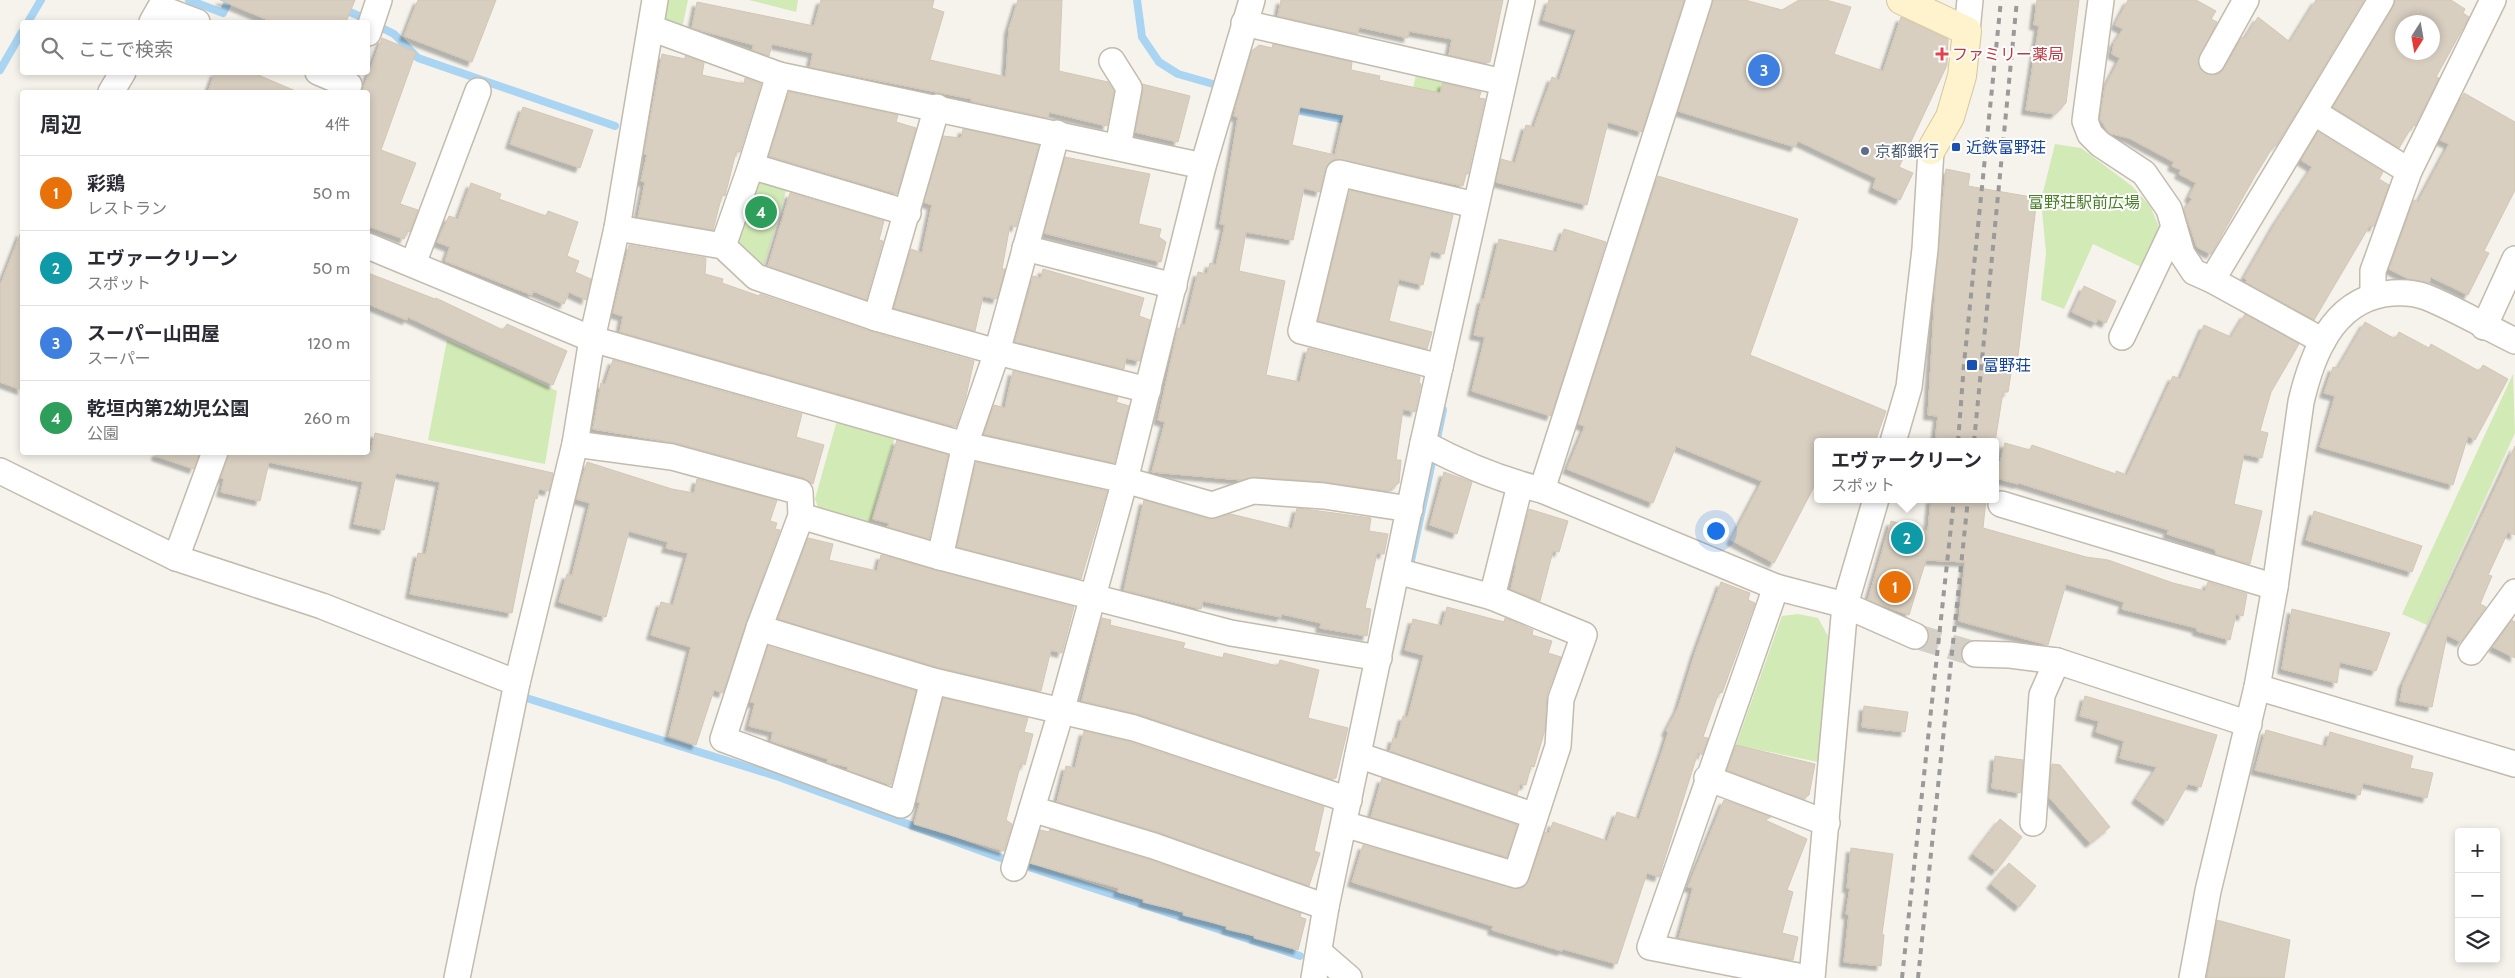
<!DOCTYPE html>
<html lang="ja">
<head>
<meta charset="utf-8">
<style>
	body { margin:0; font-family:Cabin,"Noto Sans JP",sans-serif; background:#f7f7f7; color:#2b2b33 }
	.controls { position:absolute; right:15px; bottom:15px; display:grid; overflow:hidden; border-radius:5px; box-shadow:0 2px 8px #0003 }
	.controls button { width:45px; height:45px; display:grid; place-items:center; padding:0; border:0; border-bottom:1px solid #e1e1e2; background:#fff; color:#2b2b33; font:25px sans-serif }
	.compass { position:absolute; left:2395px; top:15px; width:45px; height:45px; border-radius:50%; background:#fff; box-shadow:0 2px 8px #0003; rotate:191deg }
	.you { position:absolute; left:1715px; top:530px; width:18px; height:18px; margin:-12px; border:4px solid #fff; border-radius:50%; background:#1a73e8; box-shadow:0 0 0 8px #1a73e833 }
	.badge { display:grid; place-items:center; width:32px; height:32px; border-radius:50%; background:#111827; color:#fff; font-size:16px; font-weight:700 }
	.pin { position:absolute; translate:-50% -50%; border:2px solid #fff; box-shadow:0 1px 5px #0006 }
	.popup { position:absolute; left:1814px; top:438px; width:185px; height:65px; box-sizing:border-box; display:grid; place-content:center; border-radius:5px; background:#fff; filter:drop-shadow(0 1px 4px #0005); font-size:16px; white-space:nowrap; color:#7c7c81 }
	.popup b { font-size:19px; color:#2b2b33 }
	.popup::after { content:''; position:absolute; left:50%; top:100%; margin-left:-10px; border:10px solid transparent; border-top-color:#fff }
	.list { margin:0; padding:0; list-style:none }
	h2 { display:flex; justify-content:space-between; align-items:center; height:65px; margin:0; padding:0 20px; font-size:21px }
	h2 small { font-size:16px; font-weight:400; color:#7c7c81 }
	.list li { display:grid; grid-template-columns:32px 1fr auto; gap:15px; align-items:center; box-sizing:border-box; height:75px; padding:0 20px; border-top:1px solid #e1e1e2 }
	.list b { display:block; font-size:19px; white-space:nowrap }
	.list p { margin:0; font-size:16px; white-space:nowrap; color:#7c7c81 }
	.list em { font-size:16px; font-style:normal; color:#7c7c81 }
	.icon { flex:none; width:28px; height:28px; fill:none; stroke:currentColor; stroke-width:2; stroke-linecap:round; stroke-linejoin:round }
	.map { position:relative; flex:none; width:2515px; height:978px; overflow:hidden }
	.search { position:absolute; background:#fff; box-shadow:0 2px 8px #0003; left:20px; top:20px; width:350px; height:55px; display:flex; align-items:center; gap:12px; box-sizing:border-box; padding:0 18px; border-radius:5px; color:#7c7c81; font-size:19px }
	.panel { position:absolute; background:#fff; box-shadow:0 2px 8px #0003; left:20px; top:90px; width:350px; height:365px; border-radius:5px }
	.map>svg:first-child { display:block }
</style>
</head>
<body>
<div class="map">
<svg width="2515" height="978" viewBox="0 0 2515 978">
	<defs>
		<filter id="shadow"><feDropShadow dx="-4.5" dy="4.5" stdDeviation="1" flood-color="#0004"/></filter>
	</defs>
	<rect width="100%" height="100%" fill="#f6f3ec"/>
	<!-- green -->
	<g fill="#d2eab5">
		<polygon points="665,0 688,0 681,33 660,28"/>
		<polygon points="749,0 798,0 796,12"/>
		<polygon points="1416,75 1447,82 1438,127 1406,120"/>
		<polygon points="2055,144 2081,148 2132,186 2150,206 2161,231 2141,267 2093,244 2064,309 2041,300 2046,253 2041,200"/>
		<polygon points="753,174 788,184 762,271 733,240"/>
		<polygon points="447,340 557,391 545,464 428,440"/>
		<polygon points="2513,374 2515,433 2427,625 2402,614"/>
		<polygon points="838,417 896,433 869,527 820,513 815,499"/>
		<polygon points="1798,614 1818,618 1828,636 1818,762 1736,745 1782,616"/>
	</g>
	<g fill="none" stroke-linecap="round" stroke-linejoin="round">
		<!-- stream -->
		<g stroke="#a9d4f2" stroke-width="8">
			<polyline points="189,0 223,13 229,0"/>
			<polyline points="323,0 359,16"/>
			<polyline points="1137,0 1142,37 1159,62 1178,74 1213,84"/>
			<polyline points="28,22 41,0"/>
			<polyline points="380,27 394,34 418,58 615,126"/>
			<polyline points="0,70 22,32"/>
			<polyline points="1291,109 1351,121"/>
			<polyline points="1409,570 1443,410"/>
			<polyline points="520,696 779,777 995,856 1300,956"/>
		</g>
	</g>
	<!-- building -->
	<g fill="#d8cfc1" stroke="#d3c7b4" fill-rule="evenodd" filter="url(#shadow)">
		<polygon points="220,0 355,0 346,22 273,22"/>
		<polygon points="418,0 496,0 472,62 404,36"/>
		<polygon points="821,0 934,0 932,8 944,12 930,60 1006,77 1009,29 1018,0 1062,0 1059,71 1108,82 1114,91 1107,126 1049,112 1048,118 971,101 972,99 810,67 813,53 772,44 769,56 752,50 754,45 692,28 697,2 814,26"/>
		<polygon points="1281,0 1503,0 1490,62 1486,63 1449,55 1452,39 1409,31 1408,38 1359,27 1358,34 1278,16"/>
		<polygon points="1549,0 1684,0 1642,132 1608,122 1587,205 1496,182 1501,159 1515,163 1526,125 1534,127 1552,77 1559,80 1576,30 1543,20"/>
		<polygon points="1713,0 1745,0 1782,10 1799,0 1826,0 1851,7 1834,54 1883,71 1901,17 1948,39 1947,65 1899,167 1913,173 1900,200 1873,188 1876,178 1798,141 1795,147 1678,111"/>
		<polygon points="2037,0 2079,0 2066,103 2055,114 2026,110 2039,26 2034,25"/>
		<polygon points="2128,0 2196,0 2216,11 2211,19 2217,22 2198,61 2200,69 2212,75 2219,74 2224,68 2242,37 2245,38 2258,17 2290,42 2316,0 2364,0 2276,146 2274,145 2255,176 2211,254 2197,247 2184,210 2192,199 2189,197 2196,183 2179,174 2181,170 2172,166 2174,162 2129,138 2109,133 2100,119 2105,87 2120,58 2112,54 2114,43 2123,29 2115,25"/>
		<path d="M2395 0H2451L2465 9 2463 13 2469 17 2436 77 2439 78 2415 126 2413 125 2399 148 2333 107 2393 7ZM2402 22H2432V52H2402Z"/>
		<polygon points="382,38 416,52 381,150 416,163 400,204 418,210 410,232 407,231 404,239 368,226 368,92 362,92"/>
		<path d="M1273 44 1352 62 1351 70 1380 76 1379 80 1440 93 1443 83 1481 92 1479 98 1485 99 1468 174H1466L1463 186 1335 159 1329 163 1325 169 1320 192 1304 188 1293 240 1246 232 1239 271 1285 281 1266 375 1300 382 1308 348 1420 377 1419 383 1421 384 1415 412 1403 409 1396 460H1401L1399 483 1388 491 1325 482 1254 477 1242 480 1152 472 1165 422 1158 420 1178 328 1180 329 1181 324 1185 325 1198 272 1207 274 1210 263 1216 265 1225 225 1220 224 1238 117 1234 116 1237 102 1252 51 1259 45 1272 48ZM1300 107 1344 115 1335 155 1292 145Z"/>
		<polygon points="662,54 685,59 685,56 704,63 702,75 744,84 745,78 761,84 740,152 736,152 725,196 722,195 713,230 638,217 645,182 641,181 647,155 644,154"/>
		<polygon points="215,72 251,72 298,92 208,92"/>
		<polygon points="1142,84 1190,96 1178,142 1135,132 1143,91"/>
		<polygon points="789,92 898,115 896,122 916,128 897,194 769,156"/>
		<polygon points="2464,93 2515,122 2515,190 2484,251 2489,253 2468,295 2431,277 2429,283 2409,279 2389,269 2414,200 2418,202 2449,144 2440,140"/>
		<polygon points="523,107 593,130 580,168 510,144"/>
		<polygon points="963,129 1039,145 1016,227 1010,225 1002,269 1005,269 997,299 983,296 975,331 894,308 911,249 922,253 932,205 924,202 943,136 961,138"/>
		<polygon points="2318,132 2383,172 2379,179 2389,185 2374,227 2370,225 2314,320 2246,282 2247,280 2244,278 2276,222 2312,167 2301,160"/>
		<polygon points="1065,157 1150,174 1139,221 1139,224 1161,229 1159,237 1166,242 1161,262 1044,233"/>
		<polygon points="1946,169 1970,174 1968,186 2037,198 2018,356 2014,355 2008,392 2003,392 1995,442 1935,442 1938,416 1928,415 1936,276"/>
		<polygon points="1658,176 1798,219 1750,355 1886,411 1875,442 1818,442 1818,479 1774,563 1731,540 1762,481 1676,446 1653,503 1567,469 1585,426 1578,424"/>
		<polygon points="471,183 501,194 499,199 546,216 548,211 578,222 567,256 579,261 575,272 591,279 586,300 569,292 564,304 533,291 532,295 445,261 450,247 437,242 449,216 458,219"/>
		<polygon points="1350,190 1453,215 1444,254 1431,251 1423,285 1399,279 1389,321 1432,332 1427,349 1318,321"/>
		<polygon points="790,193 884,221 879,240 883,241 866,300 768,266"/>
		<polygon points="1564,229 1606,242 1551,416 1472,391 1485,337 1474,335 1482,299 1484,300 1499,239 1556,252"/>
		<polygon points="21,232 22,232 22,390 0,382 0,286"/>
		<polygon points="629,245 706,258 705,274 723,279 722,283 759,296 760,294 872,332 974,361 966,396 956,427 620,332 623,316 613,313"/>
		<polygon points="1043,269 1144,298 1139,316 1150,320 1140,361 1126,358 1124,369 1015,342 1033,276 1041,278"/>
		<polygon points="368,273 435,299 436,298 503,330 507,324 567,351 553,385 408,317 407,320 368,304"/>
		<polygon points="2084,286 2116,301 2106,323 2098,319 2096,323 2072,312"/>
		<polygon points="2245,314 2299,344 2271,392 2260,431 2268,433 2262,458 2244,454 2234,504 2262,511 2250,564 2216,554 2215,549 2167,534 2169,530 2019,483 2018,484 1996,478 2005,443 2030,450 2032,445 2116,474 2116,471 2127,475 2173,376 2180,379 2204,325 2231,337"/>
		<polygon points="2365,322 2395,339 2399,332 2429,348 2431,344 2479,371 2483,365 2508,379 2475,440 2468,436 2453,485 2320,447 2335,396 2324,393 2333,367 2338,368"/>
		<polygon points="613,360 802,414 796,437 824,445 813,484 804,478 676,443 593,429 601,383 605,384"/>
		<polygon points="1013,371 1118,397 1116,402 1129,406 1114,463 984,434 994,405 1005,408"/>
		<polygon points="375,433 553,473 549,491 539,489 537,499 535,498 512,613 410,594 418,553 426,554 440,482 396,473 384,530 354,524 363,482 269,462 260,501 221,492 224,479 221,478 229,452 371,452"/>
		<polygon points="897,440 948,455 929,539 888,527 889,523 873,519"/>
		<polygon points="2515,446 2515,535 2508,532 2488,575 2492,576 2480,604 2486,607 2461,642 2447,635 2432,707 2400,701 2403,684"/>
		<polygon points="157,452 200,452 194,469 156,456"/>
		<polygon points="587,462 672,489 694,493 697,479 777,500 770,521 777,523 775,529 780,530 746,623 723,693 714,690 696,745 669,736 691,647 651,635 661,602 673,605 688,553 666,548 668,542 629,531 606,617 559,602 567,574 572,576 590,503 576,499"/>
		<polygon points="976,462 1107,491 1081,579 957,547"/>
		<polygon points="1444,472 1472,482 1457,534 1430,525"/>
		<polygon points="1931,499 1986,499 1983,528 2086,557 2108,560 2173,583 2205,591 2208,582 2247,594 2243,616 2236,614 2230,640 2197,631 2197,628 2122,609 2124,602 2066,584 2048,645 1959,621 1965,562 1926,560 1909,615 1868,600 1891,521 1928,531"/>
		<polygon points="1144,500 1208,519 1231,514 1292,529 1297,508 1371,518 1369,531 1388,534 1384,554 1377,553 1365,608 1371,609 1367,636 1320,628 1321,623 1282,614 1281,617 1203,601 1201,609 1124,590"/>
		<polygon points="1529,509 1568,521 1559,552 1553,551 1540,601 1511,589 1516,566 1515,566"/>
		<polygon points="2314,511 2422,546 2412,572 2306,540"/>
		<polygon points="808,538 833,544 829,560 877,571 881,555 1074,607 1062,653 1051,650 1041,691 937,667 778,619"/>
		<polygon points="1721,582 1750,593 1748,600 1755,603 1722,693 1719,692 1703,737 1708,738 1702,755 1698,752 1659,877 1647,873 1617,964 1563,949 1562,951 1492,930 1493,926 1352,882 1363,845 1519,889 1525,886 1529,880 1545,832 1549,833 1553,822 1607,841 1617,812 1639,819 1663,749 1668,733 1666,731 1678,708 1695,653"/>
		<polygon points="1447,607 1504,622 1505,618 1533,630 1532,635 1552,641 1548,653 1561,657 1547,694 1545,730 1534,767 1531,766 1526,785 1520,784 1517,795 1390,751 1393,738 1397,739 1403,716 1408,717 1424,655 1405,650 1413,619 1442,626"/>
		<polygon points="2292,609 2390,633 2376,671 2340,662 2337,683 2282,669"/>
		<polygon points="1102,618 1111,620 1110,625 1185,643 1183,648 1223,658 1224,653 1278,666 1280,660 1319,670 1308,718 1348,728 1336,778 1331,779 1138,714 1082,701"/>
		<polygon points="2512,620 2515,622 2515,658 2493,647"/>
		<polygon points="768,646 916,691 891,785 847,770 848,767 827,762 828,759 771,741 773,732 749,726 755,703 750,702"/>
		<polygon points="2085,696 2217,735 2201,787 2188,784 2167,821 2136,799 2157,767 2120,758 2124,741 2096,732 2099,721 2080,716"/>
		<polygon points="943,698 1028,718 1024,732 1033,734 1025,765 1021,763 1006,820 1012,824 1004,851 914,824 920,803 917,802"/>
		<polygon points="1864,706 1908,712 1905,732 1862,727"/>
		<polygon points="2266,730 2326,747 2330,732 2413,756 2410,768 2433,773 2427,798 2363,783 2360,795 2255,770"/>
		<polygon points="1084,731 1130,742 1324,807 1314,851 1320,853 1309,886 1158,832 1057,802 1066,766 1075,768"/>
		<polygon points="1736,745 1815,764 1809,795 1803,799 1727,770"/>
		<polygon points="1995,756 2023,760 2021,793 1992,788"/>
		<polygon points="2052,764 2060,765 2110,827 2090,843 2049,797"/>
		<polygon points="1382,778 1517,825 1507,857 1371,817"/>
		<polygon points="1724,800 1771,817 1765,820 1807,839 1787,890 1793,892 1782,933 1798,937 1793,960 1679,938 1693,888 1688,887"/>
		<polygon points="2000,819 2022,837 1996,871 1973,854"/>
		<polygon points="1050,829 1150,860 1301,913 1300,917 1306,919 1298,950 1254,938 1255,936 1226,929 1227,926 1183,915 1184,912 1143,902 1144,899 1118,892 1119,888 1030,863 1040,830 1049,832"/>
		<polygon points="1851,848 1893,854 1882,934 1884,935 1881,966 1844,962 1849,914 1846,914 1850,888 1847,888"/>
		<polygon points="2009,863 2036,886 2019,907 1991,884"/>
		<polygon points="2217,920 2290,940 2284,978 2207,978"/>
	</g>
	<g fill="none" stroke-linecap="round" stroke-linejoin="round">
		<!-- minor-tunnel -->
		<polyline stroke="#d4d0c8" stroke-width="25" stroke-dasharray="25 12" stroke-linecap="butt" points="1915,636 1975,654"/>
		<!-- minor casing -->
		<g stroke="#c2bbae" stroke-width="28">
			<g id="minor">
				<polyline points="2101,0 2085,121 2090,134 2100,144 2144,173 2169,209 2182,254 2194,272 2212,280 2323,341"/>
				<polyline points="152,22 160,8 197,22"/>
				<polyline points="1244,23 1503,82"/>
				<polyline points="651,28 779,75 1203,166"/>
				<polyline points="1967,31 1970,0"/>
				<polyline points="368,33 379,0"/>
				<polyline points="1112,61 1129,88 1118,147"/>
				<polyline points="2212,61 2246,0"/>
				<polyline points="318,72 349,85"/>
				<polyline points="111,92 123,72"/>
				<polyline points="2315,113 2409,171"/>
				<polyline points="751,166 908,213"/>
				<polyline points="617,228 723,246 756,277 876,318 997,352 1148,390"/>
				<polyline points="368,246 592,339 965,445 1125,480 1212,505 1253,491 1324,496 1410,509"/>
				<polyline points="723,246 751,166 779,75"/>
				<polyline points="1025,248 1174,286"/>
				<polyline points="413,264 478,91"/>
				<polyline points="2212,280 2381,0"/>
				<polyline points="2373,296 2373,271 2409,171 2493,0"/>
				<polyline points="876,318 937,107"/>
				<polyline points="2484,327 2515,259"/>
				<polyline points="2122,337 2174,227"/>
				<polyline points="1440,367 1301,331 1339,173 1475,205"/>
				<polyline points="1893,442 1909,387 1925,249 1931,150"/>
				<path d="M1423 443C1460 463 1501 480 1542 490L1776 587 1845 605 1915 636"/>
				<polyline points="575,444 672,457 800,492 801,516 759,628 723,739 901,805 933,681"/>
				<polyline points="0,471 176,558 322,606 517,683"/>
				<polyline points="1542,490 1699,0"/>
				<polyline points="2001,504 2275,587"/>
				<polyline points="801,516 940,557 1231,633 1379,658"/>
				<polyline points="940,557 965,445 997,352 1057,133"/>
				<polyline points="176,558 215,452"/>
				<polyline points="1776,587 1650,947 1808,978"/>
				<polyline points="1492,597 1520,485"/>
				<polyline points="759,628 933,681 1134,728 1349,800"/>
				<polyline points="2471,652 2515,592"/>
				<polyline points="1975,654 2010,655 2057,661 2249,724"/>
				<polyline points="2257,687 2515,764"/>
				<polyline points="1358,755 1535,816"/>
				<polyline points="1707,778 1827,823"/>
				<polyline points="1032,809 1154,846 1326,907"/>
				<polyline points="2033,823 2042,695 2057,661"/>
				<polyline points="1344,824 1516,875 1558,746 1561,699 1584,635 1492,597 1397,571"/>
				<polyline points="1014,868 1061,712 1125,480 1203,166 1252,0"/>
				<polyline points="1319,952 1349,978"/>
				<polyline points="457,978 517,683 575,444 592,339 617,228 655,0"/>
				<polyline points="1314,978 1326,907 1423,443 1522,0"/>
				<polyline points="1812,978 1845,605 1876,499"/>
				<path d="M2192 978 2208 891 2257 687 2275 587 2301 402C2312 355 2332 303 2384 294 2398 292 2412 292 2426 297 2456 309 2486 327 2515 341"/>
			</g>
		</g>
		<!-- secondary casing -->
		<g stroke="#d6c79b" stroke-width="30">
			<polyline id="secondary" points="1901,0 1967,31 1962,76 1950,117 1931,150"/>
		</g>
		<!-- minor -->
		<use href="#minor" stroke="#fff" stroke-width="25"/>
		<!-- secondary -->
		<use href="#secondary" stroke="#fff3cd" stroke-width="28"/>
		<!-- rail -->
		<g stroke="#9a9a9a" stroke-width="4" stroke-dasharray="6 6" stroke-linecap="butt">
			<polyline points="1958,442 1964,364 2001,0"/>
			<polyline points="1974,442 2017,0"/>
			<polyline points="1902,978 1954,499"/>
			<polyline points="1918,978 1968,499"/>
		</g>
	</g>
	<!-- markers -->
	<path fill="#e0444e" stroke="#fff" stroke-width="2" d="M1939.5 46.5h5v5h5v5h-5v5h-5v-5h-5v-5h5z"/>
	<g fill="#1a4fb4" stroke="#fff" stroke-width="2">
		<rect x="1951" y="142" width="10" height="10" rx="2.5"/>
		<rect x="1966" y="359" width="12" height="12" rx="2.5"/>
	</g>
	<circle fill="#5c6f8a" stroke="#fff" stroke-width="2" cx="1865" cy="151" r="5"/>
	<g text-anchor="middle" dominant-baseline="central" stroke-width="4" stroke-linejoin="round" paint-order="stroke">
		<!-- health labels -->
		<g font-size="16" fill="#be3a42" stroke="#fff" text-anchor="start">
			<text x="1952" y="54">ファミリー薬局</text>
		</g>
		<!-- transit labels -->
		<g font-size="16" fill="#164399" stroke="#fff" text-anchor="start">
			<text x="1966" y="147">近鉄富野荘</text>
			<text x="1983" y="365">富野荘</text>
		</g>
		<!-- service labels -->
		<g font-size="16" fill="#4e5e75" stroke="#fff" text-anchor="start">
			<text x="1875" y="151">京都銀行</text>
		</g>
		<!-- park labels -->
		<g font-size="16" fill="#4a7f2a" stroke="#fff">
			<text x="2084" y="202">富野荘駅前広場</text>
		</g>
	</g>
</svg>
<div class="controls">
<button>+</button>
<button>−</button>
<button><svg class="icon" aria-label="layers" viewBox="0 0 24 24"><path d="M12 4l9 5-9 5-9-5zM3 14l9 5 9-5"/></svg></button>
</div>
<svg class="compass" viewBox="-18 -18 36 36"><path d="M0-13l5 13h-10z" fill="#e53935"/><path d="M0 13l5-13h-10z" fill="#7c7c81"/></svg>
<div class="you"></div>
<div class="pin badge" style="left:1895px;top:587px;background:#e8710a">1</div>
<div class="pin badge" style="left:1907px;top:538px;background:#0f9aa8">2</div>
<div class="popup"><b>エヴァークリーン</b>スポット</div>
<div class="pin badge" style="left:1764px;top:70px;background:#3f7fe0">3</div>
<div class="pin badge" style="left:761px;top:212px;background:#2e9e5b">4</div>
<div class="search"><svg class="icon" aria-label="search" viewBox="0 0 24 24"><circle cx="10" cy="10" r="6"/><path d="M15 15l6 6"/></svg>ここで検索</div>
<section class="panel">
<h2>周辺<small>4件</small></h2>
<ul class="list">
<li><span class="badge" style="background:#e8710a">1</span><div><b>彩鶏</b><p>レストラン</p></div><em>50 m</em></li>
<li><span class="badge" style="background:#0f9aa8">2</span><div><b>エヴァークリーン</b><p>スポット</p></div><em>50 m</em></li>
<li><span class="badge" style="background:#3f7fe0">3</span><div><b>スーパー山田屋</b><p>スーパー</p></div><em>120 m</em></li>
<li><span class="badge" style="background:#2e9e5b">4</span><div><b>乾垣内第2幼児公園</b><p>公園</p></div><em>260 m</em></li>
</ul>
</section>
</div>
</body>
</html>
